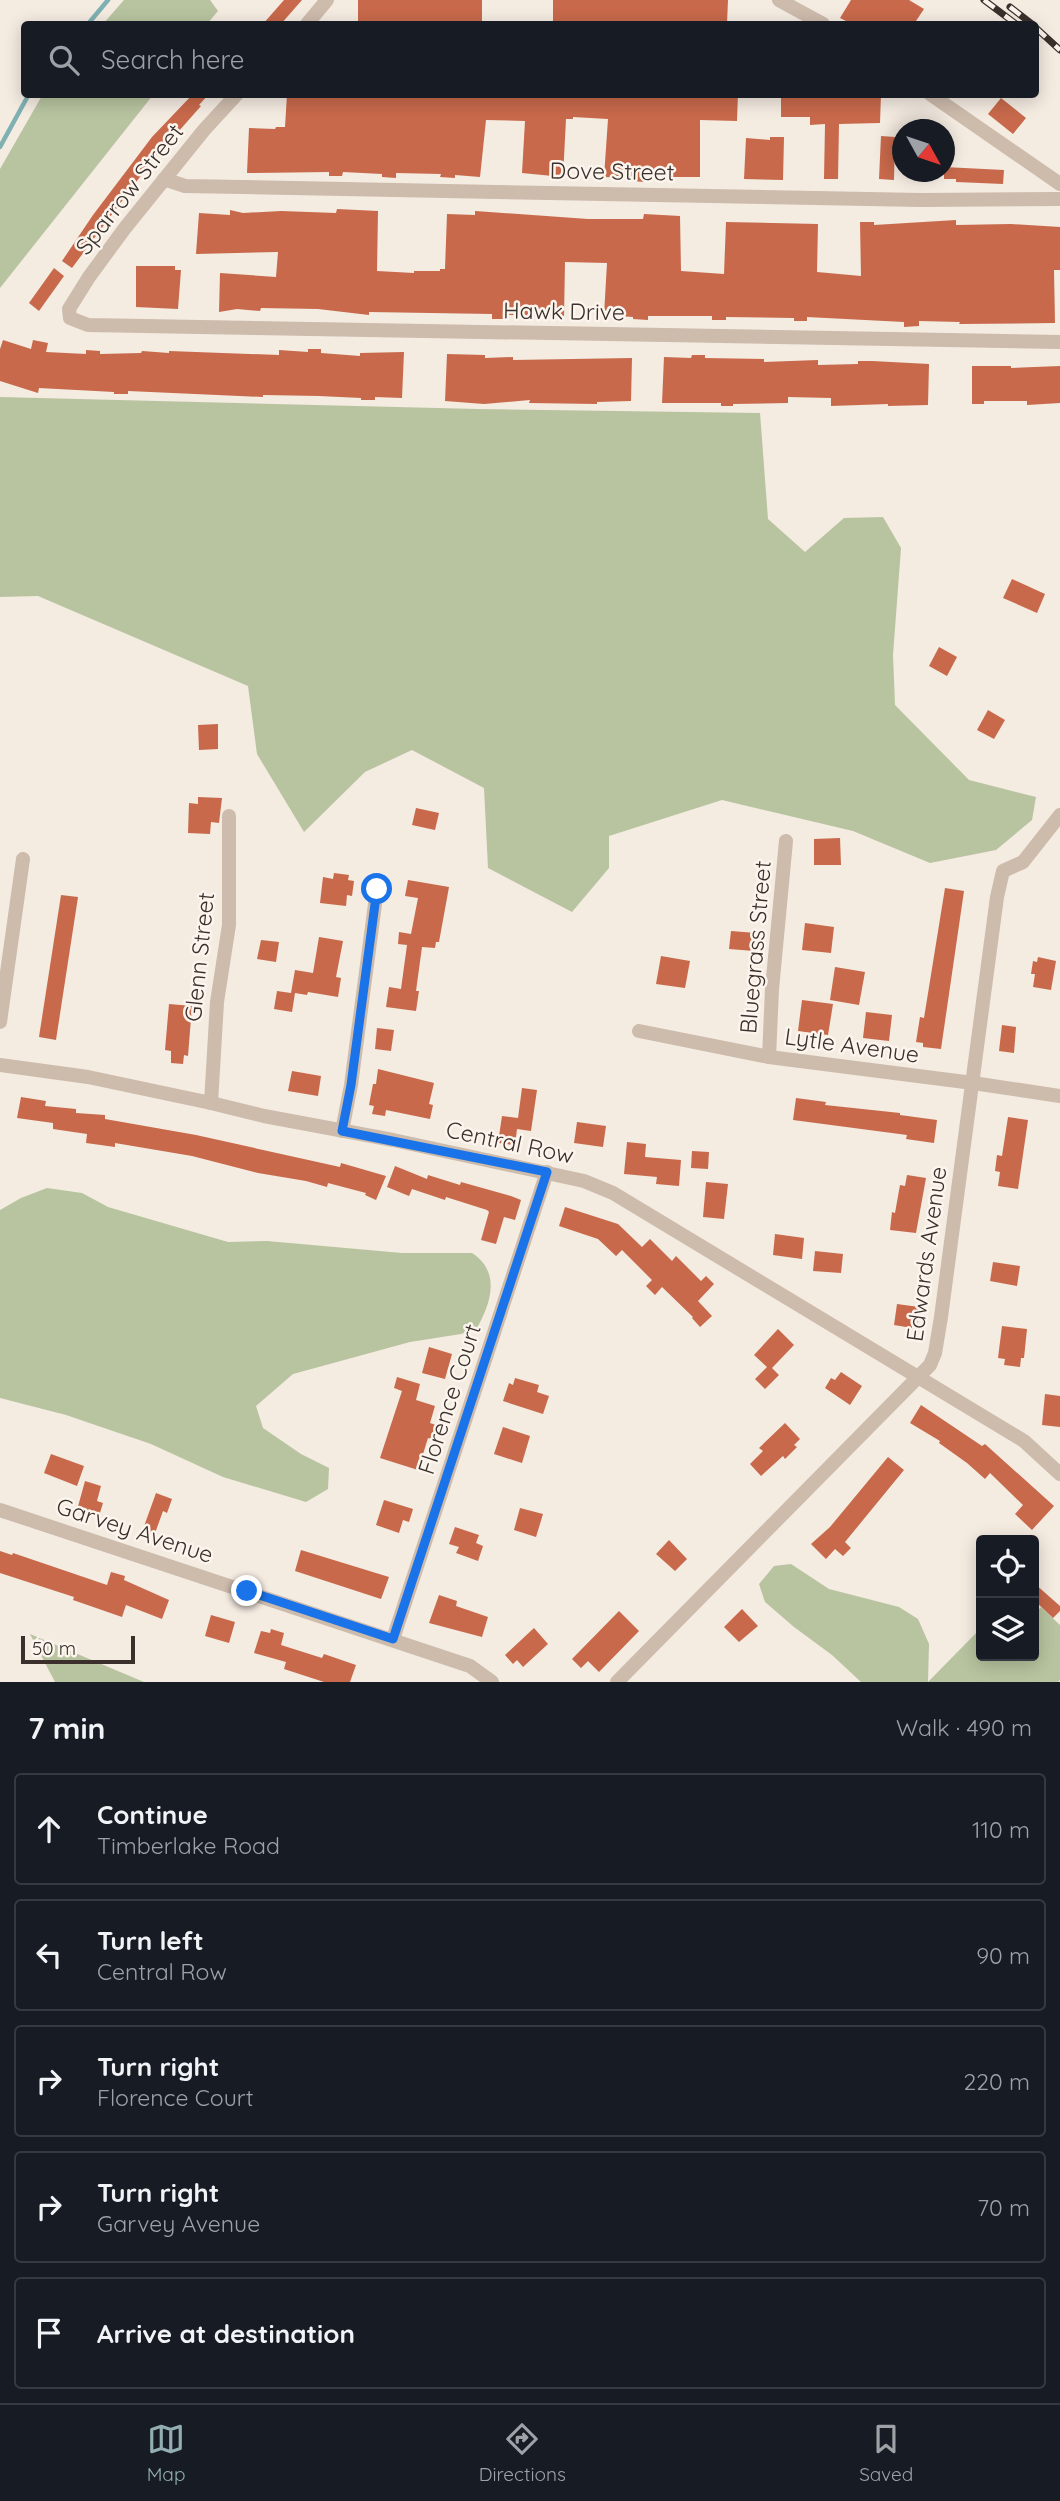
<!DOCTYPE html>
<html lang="en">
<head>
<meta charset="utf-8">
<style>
	body { margin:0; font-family:Quicksand,sans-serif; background:#242831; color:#f1f3f6 }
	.controls { position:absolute; right:21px; bottom:21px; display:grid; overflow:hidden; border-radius:7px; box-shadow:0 4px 18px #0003 }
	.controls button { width:63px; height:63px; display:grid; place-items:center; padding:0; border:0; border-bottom:2px solid #363941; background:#171b24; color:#f1f3f6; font:35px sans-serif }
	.compass { position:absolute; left:892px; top:119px; width:63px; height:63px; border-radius:50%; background:#171b24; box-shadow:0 4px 18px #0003; rotate:130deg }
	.scale { position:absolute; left:21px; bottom:18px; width:114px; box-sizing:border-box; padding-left:7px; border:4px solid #3b302b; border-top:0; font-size:19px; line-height:24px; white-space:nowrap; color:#3b302b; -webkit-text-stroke:5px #fbf5ee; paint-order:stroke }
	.stop { position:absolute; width:21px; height:21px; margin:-16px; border:5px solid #1a73e8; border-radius:50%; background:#fff }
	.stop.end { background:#1a73e8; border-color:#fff; box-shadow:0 2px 7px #0008 }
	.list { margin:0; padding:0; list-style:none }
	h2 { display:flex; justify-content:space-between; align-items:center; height:91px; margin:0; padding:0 28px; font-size:30px }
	h2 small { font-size:23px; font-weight:400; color:#9ea1a6 }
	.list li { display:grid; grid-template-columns:46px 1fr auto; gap:21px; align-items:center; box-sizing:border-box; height:112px; margin:0 14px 14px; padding:0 14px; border:2px solid #363941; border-radius:7px }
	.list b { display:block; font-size:26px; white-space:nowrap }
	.list p { margin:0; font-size:23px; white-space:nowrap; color:#9ea1a6 }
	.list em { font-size:23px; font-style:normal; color:#9ea1a6 }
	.icon { flex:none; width:38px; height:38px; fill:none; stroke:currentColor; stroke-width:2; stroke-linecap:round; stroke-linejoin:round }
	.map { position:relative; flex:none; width:1060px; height:1682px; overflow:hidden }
	.search { position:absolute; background:#171b24; box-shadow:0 4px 18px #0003; left:21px; right:21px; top:21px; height:77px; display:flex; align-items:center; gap:18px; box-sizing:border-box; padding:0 24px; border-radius:7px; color:#9ea1a6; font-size:26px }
	.sheet { height:721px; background:#171b24 }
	nav { display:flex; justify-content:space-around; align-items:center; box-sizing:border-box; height:98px; border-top:2px solid #363941; background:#171b24; font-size:19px; color:#9ea1a6 }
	nav a { display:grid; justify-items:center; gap:4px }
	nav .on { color:#92aeb2 }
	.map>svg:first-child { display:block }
</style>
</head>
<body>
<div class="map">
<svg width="1060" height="1682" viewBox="0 0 1060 1682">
	<rect width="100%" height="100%" fill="#f4ebe1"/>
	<!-- green -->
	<g fill="#b8c4a0">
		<polygon points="124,0 210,0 218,11 207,24 103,24"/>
		<polygon points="43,94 153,95 0,288 0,169"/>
		<polygon points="0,397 478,409 760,413 768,519 805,552 844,518 883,517 901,548 893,655 895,705 969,780 1036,797 1032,820 996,850 930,863 853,831 722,800 609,836 609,868 572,912 488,868 484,788 412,750 365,772 304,832 257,754 248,686 38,596 0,597"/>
		<path d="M47 1188 82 1193 108 1207 228 1242 267 1241 402 1253H472C501 1272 491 1303 477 1328L461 1334 410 1342 293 1374 256 1406 263 1428 301 1454 329 1468 328 1489 306 1502 223 1477 151 1444 66 1415 0 1398V1210L21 1198Z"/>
		<polygon points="791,1564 829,1589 899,1607 918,1619 929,1644 928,1682 981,1628 981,1656 1034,1656 1034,1614 1041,1607 1060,1625 1060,1680 1058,1682 861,1682 832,1655 794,1627 765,1602 759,1584 774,1566"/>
		<polygon points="30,1634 144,1682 55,1682"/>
	</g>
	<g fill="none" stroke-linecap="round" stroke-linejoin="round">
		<!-- stream -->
		<g stroke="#7fb0b2" stroke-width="4.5">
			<polyline points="88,24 108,0"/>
			<polyline points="0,147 29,94"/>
		</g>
	</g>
	<!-- building -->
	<g fill="#c8694b">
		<polygon points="284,0 302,0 281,24 263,24"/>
		<rect x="358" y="0" width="124" height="24"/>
		<polygon points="553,0 728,0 727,24 553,24"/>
		<polygon points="851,0 909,0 924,9 914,24 852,24 840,18"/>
		<polygon points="193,94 209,94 199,105 201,106 171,140 169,138 72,268 62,261 93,215 152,137"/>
		<polygon points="287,94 738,94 737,121 700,120 700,177 645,177 645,182 631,181 631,178 604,177 608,119 573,117 573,119 566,119 563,177 522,173 525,121 486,120 480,177 455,175 455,178 440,177 441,174 396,173 396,178 382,177 382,174 343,172 342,176 329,176 329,172 247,173 249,128 275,129 276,127 285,127"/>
		<polygon points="781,94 881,94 880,123 839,124 838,179 824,179 825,124 810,125 810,117 781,117"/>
		<polygon points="1001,98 1026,118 1013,134 988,114"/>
		<polygon points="881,136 895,137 894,180 879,179"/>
		<polygon points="770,137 784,137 783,180 744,179 746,138 770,140"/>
		<polygon points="944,167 1004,170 1003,184 956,182 956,179 944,179"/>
		<polygon points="337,209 378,211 377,271 414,273 414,271 440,271 440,269 445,269 447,214 475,215 475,211 588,219 643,219 644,214 680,216 681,271 724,274 726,222 818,224 817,272 861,276 860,222 874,222 874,225 956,220 956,225 1011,224 1060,227 1060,270 1054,270 1055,323 959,324 960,322 919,321 919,326 904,327 904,322 807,317 807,321 794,321 794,318 726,317 726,320 712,320 712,316 648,316 648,320 633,319 633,317 604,315 607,263 565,262 564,316 507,315 507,319 492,319 492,314 369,312 369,315 318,309 261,308 260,311 237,309 219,312 220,273 276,277 278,252 196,254 199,213 230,215 230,210 243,213 281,211 336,213"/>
		<polygon points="136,266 175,266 175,270 181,270 178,309 136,307"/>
		<polygon points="54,268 64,276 39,311 29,303"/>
		<polygon points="3,340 31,349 33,340 48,343 46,352 86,354 86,350 100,351 100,354 141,353 142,351 169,353 169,351 279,355 279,350 308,352 308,349 321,349 321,353 360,356 360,353 404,352 402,398 375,397 375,400 361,400 361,398 319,396 263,395 263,397 128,391 128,394 114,394 114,392 39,388 38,393 0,381 0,349"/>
		<polygon points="447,354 485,355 485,358 513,357 513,360 632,358 631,401 597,402 597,404 529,403 530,400 484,404 445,401"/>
		<polygon points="692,355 705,355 705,358 764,359 764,362 818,360 818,365 858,364 858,361 872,361 929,364 928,405 888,406 888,404 831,406 831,398 788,397 788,403 733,404 733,406 721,406 721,403 662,403 664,357 691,358"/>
		<polygon points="972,366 1011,366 1011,368 1060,366 1060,403 1027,405 1027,401 984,401 984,404 972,404"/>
		<polygon points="1012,579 1045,594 1037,613 1003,598"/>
		<polygon points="939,647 957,657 947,676 929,666"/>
		<polygon points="988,710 1005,720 994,739 977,730"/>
		<polygon points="218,724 218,749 199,750 198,725"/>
		<polygon points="198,797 222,798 219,823 211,822 210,834 188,833 189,803 198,804"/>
		<polygon points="416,808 439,813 435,830 412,825"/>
		<polygon points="840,838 841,865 814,865 814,839"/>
		<polygon points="334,873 349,875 348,880 354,881 352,896 347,895 346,906 320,903 323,877 333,879"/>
		<polygon points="408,880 449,887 439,942 436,942 435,948 422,947 416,991 419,991 416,1011 386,1007 389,987 401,989 407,945 398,944 399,932 411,934 418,898 405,896"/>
		<polygon points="945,888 964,891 941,1049 923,1047 923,1043 916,1042 920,1017 924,1018"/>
		<polygon points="61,895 78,897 56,1040 39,1037"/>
		<polygon points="805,923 834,927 831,953 802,950"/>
		<polygon points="731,931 756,933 754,951 729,949"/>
		<polygon points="319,937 343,941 336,977 341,978 338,997 308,992 307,995 295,993 292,1012 274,1009 277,991 291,993 295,970 313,973"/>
		<polygon points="261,940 279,942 276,962 257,959"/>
		<polygon points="661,956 690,961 685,988 656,984"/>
		<polygon points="1038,957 1056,961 1051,990 1033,987 1035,974 1031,974 1033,961 1037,962"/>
		<polygon points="835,967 865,972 859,1005 830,1000"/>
		<polygon points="802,1000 833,1004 828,1035 798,1031"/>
		<polygon points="169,1004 192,1006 188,1056 184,1055 183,1064 171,1063 171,1051 165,1050"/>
		<polygon points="866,1012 892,1015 889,1041 863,1038"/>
		<polygon points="1002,1025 1016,1027 1014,1053 999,1051"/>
		<polygon points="377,1028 394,1030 391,1051 375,1049"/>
		<polygon points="378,1069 434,1083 429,1104 433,1105 430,1119 386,1110 385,1116 372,1114 374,1106 369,1105 373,1084 376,1084"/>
		<polygon points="292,1071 321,1076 318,1096 288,1091"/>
		<polygon points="522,1088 537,1090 531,1131 517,1129 515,1145 498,1143 502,1116 518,1118"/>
		<polygon points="21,1097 46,1101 45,1106 76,1109 76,1113 105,1115 105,1119 196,1135 340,1167 341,1163 386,1176 376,1200 365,1195 366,1193 328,1183 327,1187 306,1181 258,1173 192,1156 115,1143 115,1147 86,1143 87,1134 53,1129 53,1123 17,1118"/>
		<polygon points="796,1098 826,1102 825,1105 900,1113 900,1115 937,1120 934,1143 906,1139 907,1135 793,1120"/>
		<polygon points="1008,1117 1028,1120 1018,1189 998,1186 1000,1172 995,1171 997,1155 1002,1156"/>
		<polygon points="577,1122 606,1126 603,1147 574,1143"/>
		<polygon points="627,1142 646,1144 645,1157 681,1160 679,1186 656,1184 657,1177 624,1174"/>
		<polygon points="692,1151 709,1152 708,1169 691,1168"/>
		<polygon points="395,1166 427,1179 428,1175 460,1185 461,1182 511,1196 521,1200 515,1220 504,1217 496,1244 481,1240 489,1212 487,1210 446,1197 445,1200 412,1189 409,1196 387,1187"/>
		<polygon points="907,1175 926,1178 916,1233 890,1230 892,1212 895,1213 900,1185 905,1186"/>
		<polygon points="706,1182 728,1184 724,1219 703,1217"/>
		<polygon points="565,1207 618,1224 642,1247 650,1239 672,1261 676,1256 701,1281 706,1276 714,1284 698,1301 712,1316 700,1327 692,1318 693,1317 662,1287 655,1295 646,1286 652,1280 622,1250 616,1256 598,1239 559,1226"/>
		<polygon points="775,1234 804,1238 802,1259 773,1255"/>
		<polygon points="815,1251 843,1254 841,1273 813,1271"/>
		<polygon points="993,1262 1020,1266 1017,1286 990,1281"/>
		<polygon points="897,1304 919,1307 917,1324 912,1323 912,1328 894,1325"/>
		<polygon points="1002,1326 1027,1329 1024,1358 1021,1358 1020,1367 1004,1365 1005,1359 998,1358"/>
		<polygon points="778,1329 794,1345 772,1368 779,1375 765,1389 755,1379 767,1367 754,1355"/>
		<polygon points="429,1347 452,1354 445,1379 422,1373"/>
		<polygon points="841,1372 862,1386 850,1405 825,1388 831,1378 835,1380"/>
		<polygon points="397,1377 420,1384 416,1400 435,1406 430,1423 436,1425 432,1439 428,1438 418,1470 380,1458 402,1391 394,1388"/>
		<polygon points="515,1378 539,1385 537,1392 549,1396 543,1414 503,1401 509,1383 513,1385"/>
		<polygon points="1045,1394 1060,1396 1060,1427 1042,1425"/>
		<polygon points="921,1405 982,1446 985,1444 1054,1506 1032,1530 1015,1514 1023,1505 990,1473 985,1479 967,1463 939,1443 940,1441 910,1423"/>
		<polygon points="785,1423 800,1439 794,1445 797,1447 785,1459 783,1456 761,1476 750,1464 763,1451 759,1448"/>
		<polygon points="503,1427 530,1436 522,1463 494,1454"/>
		<polygon points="51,1454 84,1466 77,1486 44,1473"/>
		<polygon points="888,1457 904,1470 845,1542 851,1548 843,1556 835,1549 826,1559 811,1544 830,1527"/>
		<polygon points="85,1481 101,1486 97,1501 103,1503 99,1516 77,1510"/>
		<polygon points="156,1493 172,1499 167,1513 163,1511 154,1536 142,1532"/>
		<polygon points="384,1500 413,1509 409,1522 403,1520 399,1533 376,1525"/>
		<polygon points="520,1508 543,1514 536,1537 514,1530"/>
		<polygon points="455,1527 479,1535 476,1543 483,1546 478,1561 456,1553 459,1547 449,1544"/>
		<polygon points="669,1540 687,1559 675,1571 656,1554"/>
		<polygon points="301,1550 389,1577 381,1599 295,1571"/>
		<polygon points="0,1551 12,1555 13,1553 107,1585 111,1572 125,1576 124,1580 169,1600 162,1619 126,1605 122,1617 73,1600 74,1597 0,1573"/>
		<polygon points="1034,1583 1060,1606 1060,1611 1053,1618 1034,1600"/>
		<polygon points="439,1595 457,1601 456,1606 488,1617 482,1637 429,1623"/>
		<polygon points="742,1609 758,1626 739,1642 724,1627"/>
		<polygon points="619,1611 639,1631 599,1672 588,1661 581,1668 572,1659"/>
		<polygon points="211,1615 235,1622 229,1643 205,1636"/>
		<polygon points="534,1628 548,1644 523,1667 517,1660 513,1664 505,1655"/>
		<polygon points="271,1629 284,1633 281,1645 322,1658 324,1654 356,1665 350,1682 324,1682 284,1669 286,1662 254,1653 261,1631 270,1633"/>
	</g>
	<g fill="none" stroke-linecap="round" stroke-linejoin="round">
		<!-- street -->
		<g stroke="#cdbbac" stroke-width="14">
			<polyline points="779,0 823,24"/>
			<polyline points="307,24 327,0"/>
			<polyline points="237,94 204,130 125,228 89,277 69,309 70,318 88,325 1060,342"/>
			<polyline points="930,94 1060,184"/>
			<polyline points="164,179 185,186 921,200 1060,199"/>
			<polyline points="0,1022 23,859"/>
			<polyline points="639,1031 769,1057 973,1083 1060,1096"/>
			<polyline points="769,1057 772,989 786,841"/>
			<polyline points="0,1065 88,1077 211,1103 264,1116 393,1140 584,1181 613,1193 1024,1441 1060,1474"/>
			<polyline points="211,1103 217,1002 229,925 229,816"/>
			<polyline points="342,1131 351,1085 377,889"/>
			<polyline points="0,1510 470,1666 492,1682"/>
			<polyline points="393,1639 547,1172"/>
			<polyline points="617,1682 930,1365 935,1353 941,1317 997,897 1003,871 1023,862 1060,815"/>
		</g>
		<!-- rail casing -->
		<g stroke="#3b302b" stroke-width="7">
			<g id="rail">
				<polyline points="984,0 1016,24"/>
				<polyline points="1010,7 1032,24"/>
				<polyline points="1036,28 1060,50"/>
			</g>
		</g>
		<!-- rail -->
		<use href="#rail" stroke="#fbf5ee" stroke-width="4.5" stroke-dasharray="13" stroke-linecap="butt"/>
	</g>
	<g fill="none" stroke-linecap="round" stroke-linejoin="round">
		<!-- route -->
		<polyline stroke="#1a73e8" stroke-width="9" points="247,1591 393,1639 547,1172 342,1131 351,1085 377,889"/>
	</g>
	<g text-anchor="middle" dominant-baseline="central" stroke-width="5" stroke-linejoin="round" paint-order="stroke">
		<!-- street labels -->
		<g font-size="23" fill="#3b302b" stroke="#fbf5ee">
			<text transform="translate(612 171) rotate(1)">Dove Street</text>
			<text transform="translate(129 189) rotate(-52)">Sparrow Street</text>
			<text transform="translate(564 311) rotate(1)">Hawk Drive</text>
			<text transform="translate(755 947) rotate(-85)">Bluegrass Street</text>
			<text transform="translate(199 957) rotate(-84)">Glenn Street</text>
			<text transform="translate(852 1045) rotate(8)">Lytle Avenue</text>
			<text transform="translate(510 1142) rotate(12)">Central Row</text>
			<text transform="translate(926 1254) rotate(-82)">Edwards Avenue</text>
			<text transform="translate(449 1399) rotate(-72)">Florence Court</text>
			<text transform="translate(135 1530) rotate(18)">Garvey Avenue</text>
		</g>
	</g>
</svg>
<div class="controls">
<button><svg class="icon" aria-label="locate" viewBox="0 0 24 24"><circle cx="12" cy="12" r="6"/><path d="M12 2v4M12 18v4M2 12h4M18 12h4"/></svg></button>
<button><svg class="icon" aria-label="layers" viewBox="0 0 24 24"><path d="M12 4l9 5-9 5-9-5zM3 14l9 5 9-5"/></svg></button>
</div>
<svg class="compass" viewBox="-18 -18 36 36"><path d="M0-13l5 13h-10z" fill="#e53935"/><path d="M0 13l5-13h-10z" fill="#9ea1a6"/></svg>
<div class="scale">50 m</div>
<div class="stop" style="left:377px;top:889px"></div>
<div class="stop end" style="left:247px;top:1591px"></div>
<div class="search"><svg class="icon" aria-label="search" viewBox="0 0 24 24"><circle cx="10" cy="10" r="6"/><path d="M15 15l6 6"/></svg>Search here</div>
</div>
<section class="sheet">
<h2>7 min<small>Walk · 490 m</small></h2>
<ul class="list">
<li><svg class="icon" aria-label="ahead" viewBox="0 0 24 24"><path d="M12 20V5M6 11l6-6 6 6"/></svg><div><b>Continue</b><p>Timberlake Road</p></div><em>110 m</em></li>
<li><svg class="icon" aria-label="left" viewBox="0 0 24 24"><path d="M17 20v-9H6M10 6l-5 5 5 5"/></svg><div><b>Turn left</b><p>Central Row</p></div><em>90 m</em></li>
<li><svg class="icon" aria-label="right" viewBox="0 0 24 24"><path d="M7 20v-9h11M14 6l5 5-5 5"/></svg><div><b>Turn right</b><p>Florence Court</p></div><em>220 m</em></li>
<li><svg class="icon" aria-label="right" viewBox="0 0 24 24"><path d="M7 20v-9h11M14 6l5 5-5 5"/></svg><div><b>Turn right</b><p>Garvey Avenue</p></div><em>70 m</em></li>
<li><svg class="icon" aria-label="arrive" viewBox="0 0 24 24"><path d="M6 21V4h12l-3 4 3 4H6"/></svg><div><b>Arrive at destination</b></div></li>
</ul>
</section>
<nav>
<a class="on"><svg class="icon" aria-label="map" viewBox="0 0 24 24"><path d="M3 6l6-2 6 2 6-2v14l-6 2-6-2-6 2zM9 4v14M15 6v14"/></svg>Map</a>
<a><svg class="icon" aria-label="directions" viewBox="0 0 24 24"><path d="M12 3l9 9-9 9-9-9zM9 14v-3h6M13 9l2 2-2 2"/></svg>Directions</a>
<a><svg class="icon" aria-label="saved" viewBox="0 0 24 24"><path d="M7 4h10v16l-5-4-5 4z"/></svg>Saved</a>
</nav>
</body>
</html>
